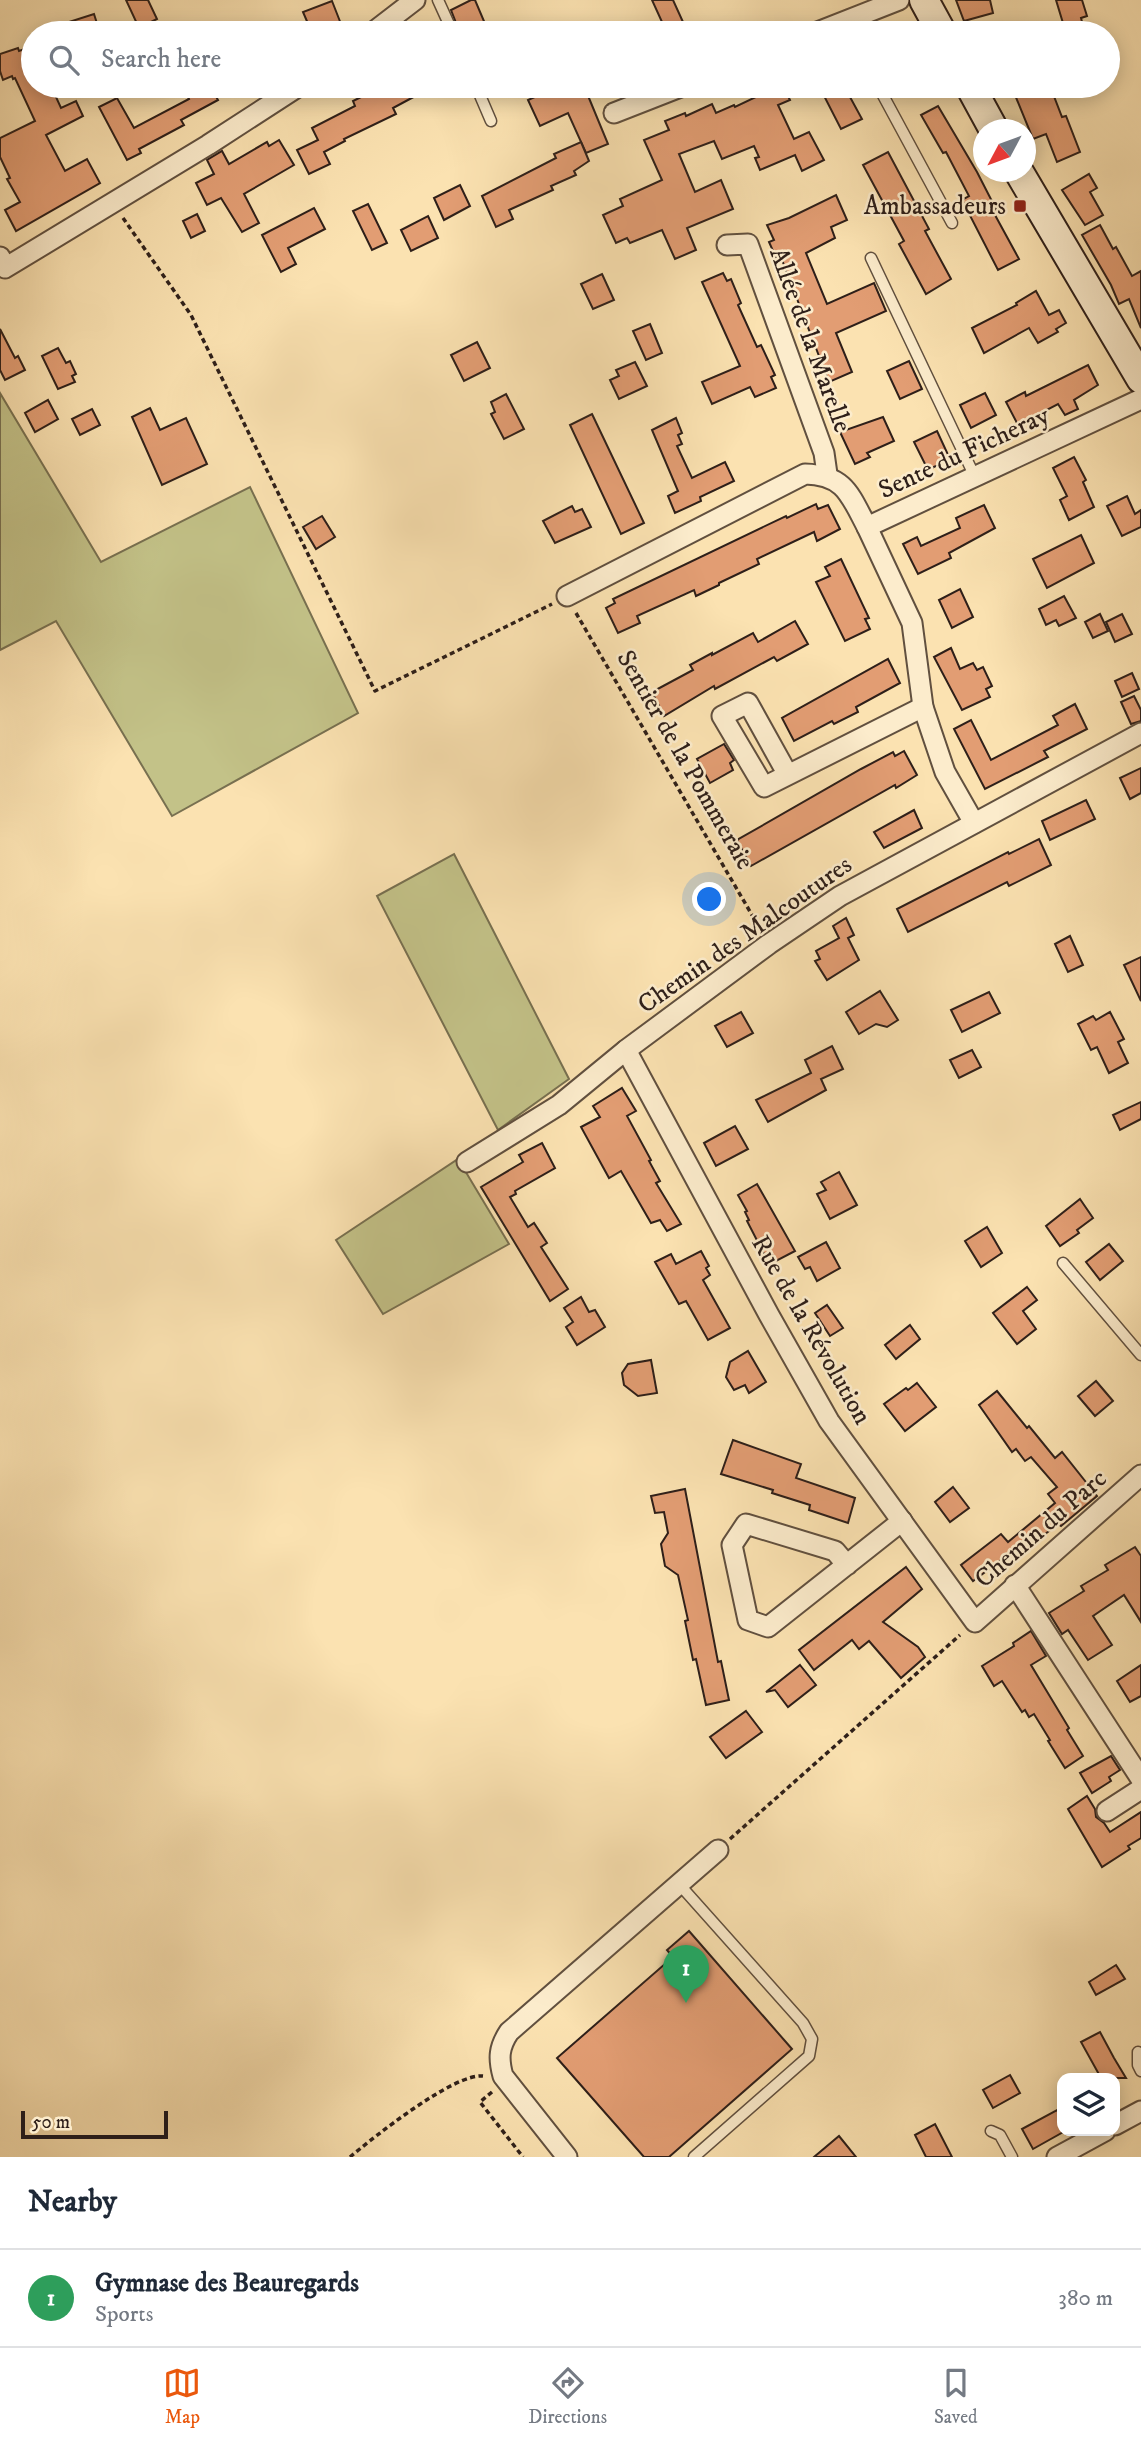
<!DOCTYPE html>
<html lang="en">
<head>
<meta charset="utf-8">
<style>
	body { margin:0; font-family:"IM FELL DW Pica",serif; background:#f2f2f3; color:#1f2937 }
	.controls { position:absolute; right:21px; bottom:21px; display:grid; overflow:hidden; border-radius:14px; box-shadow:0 4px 18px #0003 }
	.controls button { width:63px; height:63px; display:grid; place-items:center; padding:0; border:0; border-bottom:2px solid #e0e1e3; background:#fff; color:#1f2937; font:35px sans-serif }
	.compass { position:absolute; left:973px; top:119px; width:63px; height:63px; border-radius:50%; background:#fff; box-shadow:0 4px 18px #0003; rotate:229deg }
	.scale { position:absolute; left:21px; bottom:18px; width:147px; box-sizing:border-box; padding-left:7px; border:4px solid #2e1f19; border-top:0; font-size:19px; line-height:24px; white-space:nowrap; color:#2e1f19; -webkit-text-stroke:5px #fceccc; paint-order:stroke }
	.you { position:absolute; left:710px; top:900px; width:24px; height:24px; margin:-18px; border:5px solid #fff; border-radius:50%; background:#1a73e8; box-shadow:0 0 0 10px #1a73e833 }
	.badge { display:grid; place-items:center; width:46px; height:46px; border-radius:50%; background:#ea580c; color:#fff; font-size:23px; font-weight:700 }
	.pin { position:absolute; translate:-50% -58px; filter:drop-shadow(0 2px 4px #0008) }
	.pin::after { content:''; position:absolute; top:37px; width:24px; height:21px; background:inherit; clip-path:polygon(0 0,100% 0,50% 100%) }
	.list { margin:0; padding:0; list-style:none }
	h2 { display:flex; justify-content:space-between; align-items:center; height:91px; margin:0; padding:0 28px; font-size:30px }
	h2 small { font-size:23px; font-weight:400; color:#747a83 }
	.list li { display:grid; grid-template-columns:46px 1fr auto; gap:21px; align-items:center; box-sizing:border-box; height:98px; padding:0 28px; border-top:2px solid #e0e1e3 }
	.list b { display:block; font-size:26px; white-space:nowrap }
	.list p { margin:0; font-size:23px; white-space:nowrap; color:#747a83 }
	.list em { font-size:23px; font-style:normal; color:#747a83 }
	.icon { flex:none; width:38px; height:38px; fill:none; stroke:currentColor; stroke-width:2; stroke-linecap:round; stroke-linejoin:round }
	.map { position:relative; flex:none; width:1141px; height:2157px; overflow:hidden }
	.search { position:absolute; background:#fff; box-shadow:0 4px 18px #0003; left:21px; right:21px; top:21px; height:77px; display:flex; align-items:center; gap:18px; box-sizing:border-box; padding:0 24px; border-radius:38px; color:#747a83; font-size:26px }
	.sheet { height:189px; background:#fff }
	nav { display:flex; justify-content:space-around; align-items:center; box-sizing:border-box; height:98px; border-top:2px solid #e0e1e3; background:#fff; font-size:19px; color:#747a83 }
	nav a { display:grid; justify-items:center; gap:4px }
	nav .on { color:#ea580c }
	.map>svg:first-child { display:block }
</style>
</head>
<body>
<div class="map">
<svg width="1141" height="2157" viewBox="0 0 1141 2157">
	<rect width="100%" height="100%" fill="#fbe2b1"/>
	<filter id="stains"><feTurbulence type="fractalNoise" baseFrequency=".00286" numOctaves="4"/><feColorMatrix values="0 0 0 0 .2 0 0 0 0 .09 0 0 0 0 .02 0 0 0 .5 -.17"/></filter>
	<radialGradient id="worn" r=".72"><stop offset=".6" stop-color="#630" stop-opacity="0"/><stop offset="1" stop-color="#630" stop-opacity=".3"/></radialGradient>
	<!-- green -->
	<g fill="#c3c288" stroke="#787050" stroke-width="2">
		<polygon points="0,393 101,562 250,487 358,713 172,816 56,621 0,650"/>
		<polygon points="454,854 569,1079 498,1130 377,896"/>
		<polygon points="458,1159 509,1244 383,1314 336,1240"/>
	</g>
	<!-- building -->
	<g fill="#e29d73" stroke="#2e1f19" stroke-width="2">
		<polygon points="126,0 148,0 157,19 139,28"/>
		<polygon points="471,0 475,0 489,33 460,33 451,10"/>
		<polygon points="652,0 673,0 688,33 667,33"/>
		<polygon points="956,0 990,0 993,13 964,21"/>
		<polygon points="1056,0 1082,0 1087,16 1081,18 1085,33 1066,33"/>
		<polygon points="332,1 341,24 312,33 303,12"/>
		<polygon points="94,14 100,33 44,33 44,30"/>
		<polygon points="33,46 33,86 51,86 61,108 76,101 83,116 46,135 65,171 87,159 100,183 16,231 5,210 20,202 7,179 10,178 0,157 0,138 35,121 15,78 13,79 12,76 3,80 0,71 0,54 18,48 19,51"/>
		<polygon points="183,86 210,86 218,100 181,120 184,125 139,149 141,153 127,160 99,107 117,98 134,128 189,99"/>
		<polygon points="383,86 434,86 393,108 396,114 344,139 345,141 324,152 330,164 309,174 297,150 318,140 312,128 355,106 353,101"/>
		<polygon points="584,86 608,144 586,153 568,113 540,126 528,100 557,87 561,95"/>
		<polygon points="779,86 783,86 790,100 778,105 794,139 809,132 824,160 802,171 795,155 760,170 755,158 759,157 754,146 722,159 714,141 679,154 695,192 721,180 733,209 687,228 696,250 675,259 662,230 630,243 627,238 616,243 603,215 623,206 620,199 662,180 644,140 669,130 665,121 685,113 686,116 712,104 716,113 734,105 735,107"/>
		<polygon points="819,86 844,86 862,119 841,129"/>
		<polygon points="1025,86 1050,86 1062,117 1066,116 1080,152 1057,162 1046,134 1033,139 1015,95 1027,91"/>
		<polygon points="938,106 977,172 998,213 995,215 1019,259 998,270 962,200 969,196 946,152 943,153 921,115"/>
		<polygon points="279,140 294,165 244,194 259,223 242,232 221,198 207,205 196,183 214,174 207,160 222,151 229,164 267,142 269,146"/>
		<polygon points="581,142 589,161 574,171 576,175 551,186 553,190 509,210 513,219 496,227 482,196 556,158 554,154"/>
		<polygon points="888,152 929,229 925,231 951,279 926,294 899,244 904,241 863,165"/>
		<polygon points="1089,174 1097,188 1090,192 1103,215 1085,225 1062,190"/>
		<polygon points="460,185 470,206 444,220 434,198"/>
		<polygon points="836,195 847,220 831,227 835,238 806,253 827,304 874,283 886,311 836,333 852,372 829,382 782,260 778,262 769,242 774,240 767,225 789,218"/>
		<polygon points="368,204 387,243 372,250 353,211"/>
		<polygon points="314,208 325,229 288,248 296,264 281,272 262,235"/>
		<polygon points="197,214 205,231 191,238 183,221"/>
		<polygon points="428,216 438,238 411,251 401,230"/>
		<polygon points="1100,225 1113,249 1116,247 1132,276 1141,271 1141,328 1129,299 1119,304 1111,285 1082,235"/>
		<polygon points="723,273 727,281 731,279 741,303 738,305 757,347 761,345 775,375 771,377 776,388 755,397 750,387 712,404 702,382 740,366 702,282"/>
		<polygon points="602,274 614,300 593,309 581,284"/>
		<polygon points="1036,291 1049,315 1059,310 1066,323 1056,329 1058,332 1038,343 1029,328 984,353 972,328 1017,305 1016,303"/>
		<polygon points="650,324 662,353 646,360 633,331"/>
		<polygon points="0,329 15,358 18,356 25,370 5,380 0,370"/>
		<polygon points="477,342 490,368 464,381 451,355"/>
		<polygon points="58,348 66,363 70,361 76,374 72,376 75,382 58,389 42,356"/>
		<polygon points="909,361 922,389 900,399 887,371"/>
		<polygon points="635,362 647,386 619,399 610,380 619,376 616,370"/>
		<polygon points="1088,365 1098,385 1074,400 1078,409 1065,415 1058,404 1018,425 1006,402 1025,392 1026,396"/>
		<polygon points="985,393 996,415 971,428 960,405"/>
		<polygon points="506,394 524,429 504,439 491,414 495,412 491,402"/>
		<polygon points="48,400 58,419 35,432 25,413"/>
		<polygon points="150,408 160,430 186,418 207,464 162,485 132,417"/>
		<polygon points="92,409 100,425 80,435 72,419"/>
		<polygon points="592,414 644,523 621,534 570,425"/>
		<polygon points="883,417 894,441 867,453 870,457 855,464 840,432"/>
		<polygon points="676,418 682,433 678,435 682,444 677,446 692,478 725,462 734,481 700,497 701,501 675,513 668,496 678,491 652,430"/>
		<polygon points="937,431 950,459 928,470 914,442"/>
		<polygon points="1074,457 1086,480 1083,482 1094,507 1069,520 1060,500 1067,496 1053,468"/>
		<polygon points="1127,496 1135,514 1141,510 1141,527 1122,536 1107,506"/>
		<polygon points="816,504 818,509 828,505 840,529 817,541 814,532 757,559 759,564 719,583 719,585 696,596 694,590 637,616 640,623 618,633 606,608 615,603 613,599 786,516 787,518"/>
		<polygon points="984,505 995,528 949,553 951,558 918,574 903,544 917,537 921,546 960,528 956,518"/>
		<polygon points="572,506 575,512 582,509 591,527 555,543 543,521"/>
		<polygon points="322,516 335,537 316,549 303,527"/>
		<polygon points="1081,535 1094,563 1047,588 1033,559"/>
		<polygon points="841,559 869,618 865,619 870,629 845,641 816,582 830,576 825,567"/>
		<polygon points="960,589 973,617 952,628 939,600"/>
		<polygon points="1064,596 1076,618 1059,626 1056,620 1046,625 1039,609"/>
		<polygon points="1100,614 1108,631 1093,638 1085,622"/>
		<polygon points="1122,614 1132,634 1115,642 1106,622"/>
		<polygon points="795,621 808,644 777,661 774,657 715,689 714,686 664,716 652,692 693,670 690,665 712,653 712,655 753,633 758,642"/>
		<polygon points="951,648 960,669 973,663 977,670 983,667 992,686 986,689 990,697 962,710 934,657"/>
		<polygon points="888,659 900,683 856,707 858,712 834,724 832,721 794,741 782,718"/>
		<polygon points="1132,673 1139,689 1122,697 1115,681"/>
		<polygon points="1134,696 1141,710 1141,721 1131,724 1121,702"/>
		<polygon points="1075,704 1087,729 1044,751 1048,757 985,789 954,729 971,720 991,760 1058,725 1053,716"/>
		<polygon points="724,744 734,760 730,763 733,770 710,783 697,759"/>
		<polygon points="904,751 917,775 896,788 895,785 751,866 737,840 861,769 893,752 895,756"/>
		<polygon points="1141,768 1141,793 1130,799 1120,778"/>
		<polygon points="1086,800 1095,819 1050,840 1042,821"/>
		<polygon points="914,810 922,828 884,848 874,832"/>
		<polygon points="1039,839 1051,865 1009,886 1007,882 908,932 897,909 1008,852 1009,854"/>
		<polygon points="846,918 854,935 848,938 859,960 827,980 815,961 820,959 816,951 839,938 833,926"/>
		<polygon points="1070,936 1083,965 1068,972 1055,944"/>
		<polygon points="1141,957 1141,1001 1124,965"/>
		<polygon points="880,991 898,1020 887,1027 876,1024 859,1034 846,1012"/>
		<polygon points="989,992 1000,1013 962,1032 951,1010"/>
		<polygon points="741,1012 753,1033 727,1047 715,1026"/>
		<polygon points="1110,1012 1124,1039 1118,1042 1128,1063 1109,1073 1097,1047 1091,1050 1078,1024 1093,1016 1096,1020"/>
		<polygon points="832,1046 843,1069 821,1079 826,1090 768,1122 756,1100 811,1073 805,1060"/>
		<polygon points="972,1050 981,1067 959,1078 950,1060"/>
		<polygon points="622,1088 636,1111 627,1116 651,1160 649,1161 660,1181 656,1183 681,1224 667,1231 660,1220 651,1223 621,1171 609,1178 581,1127 600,1117 593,1106"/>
		<polygon points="1141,1102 1141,1119 1120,1130 1113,1115"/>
		<polygon points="735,1126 748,1149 716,1166 704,1143"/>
		<polygon points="542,1143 555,1168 515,1191 516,1194 510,1197 528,1227 534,1223 547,1243 541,1247 568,1289 550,1301 481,1187 523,1162 519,1155"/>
		<polygon points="839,1172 857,1205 830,1219 817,1194 826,1190 821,1182"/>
		<polygon points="757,1184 795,1251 776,1261 771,1253 765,1256 747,1221 749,1220 745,1212 747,1211 738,1195"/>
		<polygon points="1080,1199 1093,1218 1077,1230 1079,1233 1060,1246 1046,1226"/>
		<polygon points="987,1227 1002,1253 981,1267 965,1241"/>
		<polygon points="826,1242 840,1268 817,1281 810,1267 805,1269 798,1257"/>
		<polygon points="1109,1244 1123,1261 1100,1280 1086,1262"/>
		<polygon points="701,1251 709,1266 706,1268 710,1275 703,1280 730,1328 708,1340 686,1301 679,1304 655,1262 671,1254 676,1264"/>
		<polygon points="1027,1287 1037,1300 1023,1311 1036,1329 1017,1344 993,1313"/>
		<polygon points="581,1297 589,1312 595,1310 605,1327 577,1345 566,1327 573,1322 564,1308"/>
		<polygon points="827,1305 843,1328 830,1336 815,1313"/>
		<polygon points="910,1325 920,1339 896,1359 885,1345"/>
		<polygon points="748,1351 766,1382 749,1393 745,1385 734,1390 726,1377 730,1362"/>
		<polygon points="651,1360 657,1393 638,1396 624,1385 622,1373 628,1364"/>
		<polygon points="1096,1381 1113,1401 1095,1416 1078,1396"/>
		<polygon points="917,1383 936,1407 905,1431 884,1404 906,1388 908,1390"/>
		<polygon points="997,1391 1027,1428 1029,1426 1055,1458 1062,1452 1097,1496 1061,1526 1058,1524 1004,1566 1000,1561 973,1581 961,1565 1001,1534 1008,1542 1055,1503 1048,1494 1057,1487 1031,1457 1025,1461 1016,1449 1012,1452 979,1405"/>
		<polygon points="733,1440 801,1464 796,1478 855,1498 848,1523 809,1510 810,1505 772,1493 773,1490 721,1474"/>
		<polygon points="953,1487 969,1508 950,1522 935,1502"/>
		<polygon points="685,1489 718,1662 721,1661 729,1700 706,1705 696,1659 693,1660 685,1621 688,1620 678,1575 665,1566 661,1544 668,1533 664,1512 655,1513 651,1496"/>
		<polygon points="1135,1547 1141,1556 1141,1622 1124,1595 1093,1616 1112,1645 1088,1660 1068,1630 1062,1634 1049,1613 1084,1591 1081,1586 1108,1570 1105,1565"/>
		<polygon points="906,1567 922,1589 883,1622 918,1647 925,1657 901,1678 869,1641 859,1649 852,1640 814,1670 799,1650"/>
		<polygon points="1031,1631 1046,1656 1031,1665 1069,1728 1067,1730 1083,1756 1065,1768 1048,1741 1050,1740 1034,1714 1029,1717 1025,1710 1022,1712 1002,1681 994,1686 982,1666 1014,1646 1013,1643"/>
		<polygon points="800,1665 816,1685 788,1707 775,1690 766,1692"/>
		<polygon points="1141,1665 1141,1696 1130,1702 1117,1681"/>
		<polygon points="746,1711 762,1732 726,1758 710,1737"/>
		<polygon points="1111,1756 1120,1770 1109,1777 1111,1781 1092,1793 1080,1773"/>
		<polygon points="1087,1796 1095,1809 1096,1817 1104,1823 1110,1832 1141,1812 1141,1838 1128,1846 1130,1849 1102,1867 1068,1809"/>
		<polygon points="689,1931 792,2049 669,2157 644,2157 557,2058 673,1957 667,1950"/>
		<polygon points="1116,1965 1125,1979 1096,1995 1089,1982"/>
		<polygon points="1100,2032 1114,2058 1126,2078 1101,2078 1081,2042"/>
		<polygon points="1010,2075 1020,2093 993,2108 983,2090"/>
		<polygon points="1057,2110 1062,2120 1062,2131 1065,2131 1033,2149 1022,2129"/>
		<polygon points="935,2124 952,2157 926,2157 915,2135"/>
		<polygon points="839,2136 856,2157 814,2157"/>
	</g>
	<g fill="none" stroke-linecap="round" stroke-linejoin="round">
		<!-- lane casing -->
		<g stroke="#61503f" stroke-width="13">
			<g id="lane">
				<polyline points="438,0 453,33"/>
				<polyline points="476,86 491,121"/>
				<polyline points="878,86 952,223"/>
				<polyline points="871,258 975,477"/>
				<polyline points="1063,1263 1141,1355"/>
				<polyline points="679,1884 803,2023 812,2039 809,2056 694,2157"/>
				<polyline points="1138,2052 1138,2065 1141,2071"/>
				<polyline points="991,2131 1000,2135 1012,2157"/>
			</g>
		</g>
		<!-- street casing -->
		<g stroke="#61503f" stroke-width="23">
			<g id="street">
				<polyline points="372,33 415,0"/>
				<polyline points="815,33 899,0"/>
				<polyline points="614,113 683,86"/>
				<polyline points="727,245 748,244 824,453 827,474"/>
				<polyline points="0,257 5,268 208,145 299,86"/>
				<polyline points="867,527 912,623 923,707 945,772 974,823"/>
				<path d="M567 596 805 474C845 475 850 495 867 527L1141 399"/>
				<polyline points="788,775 748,703 722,716 764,787 923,707"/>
				<polyline points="626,1050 769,1315 829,1421 975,1622 1141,1475"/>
				<polyline points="467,1162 559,1105 626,1050 769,944 840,896 1141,733"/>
				<polyline points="847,1565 835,1551 746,1524 732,1545 748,1620 768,1627 902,1521"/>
				<polyline points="1015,1585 1141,1779"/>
				<polyline points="1107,1811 1141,1789"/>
				<polyline points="1115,2125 1141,2111"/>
				<path d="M567 2157 503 2076C498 2058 499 2047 509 2032L718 1850"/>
				<polyline points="1057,2157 1105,2131"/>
			</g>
		</g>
		<!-- secondary casing -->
		<g stroke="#2e1f19" stroke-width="32">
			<g id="secondary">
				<polyline points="924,0 942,33"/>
				<polyline points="970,86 994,130"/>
				<polyline points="1019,172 1141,379"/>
			</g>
		</g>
		<!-- path -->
		<g stroke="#2e1f19" stroke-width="3.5" stroke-dasharray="5 3.5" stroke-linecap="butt">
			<polyline points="123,218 191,315 375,691 552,604"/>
			<polyline points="576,613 759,927"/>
			<polyline points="730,1839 960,1635"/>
			<polyline points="492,2092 480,2102 523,2157"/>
			<path d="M350 2157C374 2137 454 2073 483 2076"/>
		</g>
		<!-- lane -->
		<use href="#lane" stroke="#fceccc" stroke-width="10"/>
		<!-- street -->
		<use href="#street" stroke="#fceccc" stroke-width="19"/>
		<!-- secondary -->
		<use href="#secondary" stroke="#fceccc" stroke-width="28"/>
	</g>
	<!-- markers -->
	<rect fill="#8f2418" stroke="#fceccc" stroke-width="2.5" x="1013" y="199" width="14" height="14" rx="3.5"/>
	<g text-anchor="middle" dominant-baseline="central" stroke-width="5" stroke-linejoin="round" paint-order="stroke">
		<!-- poi labels -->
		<g font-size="26" fill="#2e1f19" stroke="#fceccc" text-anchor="end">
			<text x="1006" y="206">Ambassadeurs</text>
		</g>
		<!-- street labels -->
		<g font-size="26" fill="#2e1f19" stroke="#fceccc">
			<text transform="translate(810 340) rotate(70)">Allée de la Marelle</text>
			<text transform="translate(964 453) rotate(-25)">Sente du Ficheray</text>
			<text transform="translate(685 760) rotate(60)">Sentier de la Pommeraie</text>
			<text transform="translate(745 935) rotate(-35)">Chemin des Malcoutures</text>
			<text transform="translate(811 1330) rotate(60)">Rue de la Révolution</text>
			<text transform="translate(1041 1529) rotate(-41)">Chemin du Parc</text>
		</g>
	</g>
	<rect width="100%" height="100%" filter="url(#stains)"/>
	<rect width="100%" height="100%" fill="url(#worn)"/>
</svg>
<div class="controls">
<button><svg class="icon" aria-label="layers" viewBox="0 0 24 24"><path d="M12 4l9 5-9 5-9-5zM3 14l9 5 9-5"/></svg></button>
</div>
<svg class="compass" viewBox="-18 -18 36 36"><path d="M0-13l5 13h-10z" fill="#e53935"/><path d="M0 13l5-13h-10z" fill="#747a83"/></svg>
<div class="scale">50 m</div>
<div class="you"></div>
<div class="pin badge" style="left:686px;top:2003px;background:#2e9e5b">1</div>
<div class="search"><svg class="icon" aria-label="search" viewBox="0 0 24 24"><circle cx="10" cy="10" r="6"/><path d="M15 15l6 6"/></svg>Search here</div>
</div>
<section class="sheet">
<h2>Nearby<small></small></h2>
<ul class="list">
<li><span class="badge" style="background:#2e9e5b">1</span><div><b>Gymnase des Beauregards</b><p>Sports</p></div><em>380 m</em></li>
</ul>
</section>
<nav>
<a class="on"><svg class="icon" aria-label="map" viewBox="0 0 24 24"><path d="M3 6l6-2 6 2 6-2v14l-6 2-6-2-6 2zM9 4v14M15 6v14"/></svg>Map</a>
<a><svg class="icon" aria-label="directions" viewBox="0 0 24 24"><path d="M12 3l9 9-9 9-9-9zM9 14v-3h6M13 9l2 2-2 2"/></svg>Directions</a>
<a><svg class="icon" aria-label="saved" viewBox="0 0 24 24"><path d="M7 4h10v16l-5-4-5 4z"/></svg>Saved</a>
</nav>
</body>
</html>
